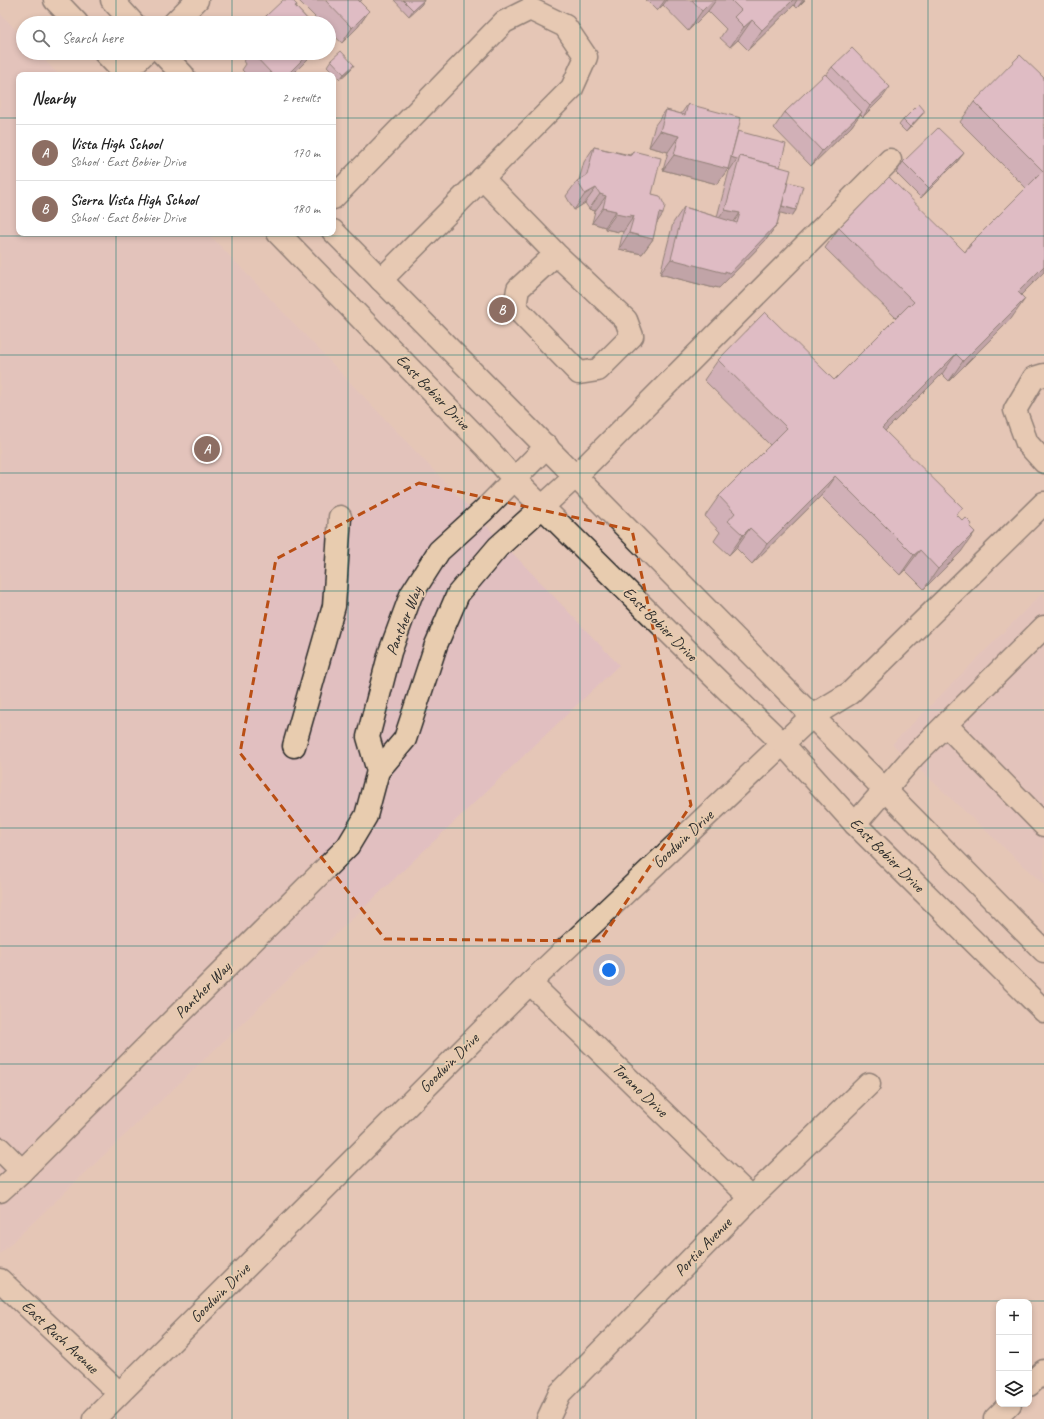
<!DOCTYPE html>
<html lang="en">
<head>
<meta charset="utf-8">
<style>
	body { margin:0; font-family:Caveat,sans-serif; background:#f2f2f2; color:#222 }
	.controls { position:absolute; right:12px; bottom:12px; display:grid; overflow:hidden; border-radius:8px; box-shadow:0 2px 6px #0003 }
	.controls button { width:36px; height:36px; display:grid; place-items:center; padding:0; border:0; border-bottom:1px solid #e0e0e0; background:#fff; color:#222; font:20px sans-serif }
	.you { position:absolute; left:609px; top:970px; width:14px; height:14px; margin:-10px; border:3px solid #fff; border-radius:50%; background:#1a73e8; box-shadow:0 0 0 6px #1a73e833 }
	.badge { display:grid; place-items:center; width:26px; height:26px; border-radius:50%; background:#ea580c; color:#fff; font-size:13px; font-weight:700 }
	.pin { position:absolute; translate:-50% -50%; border:2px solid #fff; box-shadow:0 1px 4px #0006 }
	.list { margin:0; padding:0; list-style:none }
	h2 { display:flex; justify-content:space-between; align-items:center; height:52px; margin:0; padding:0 16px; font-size:17px }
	h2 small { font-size:13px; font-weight:400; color:#767676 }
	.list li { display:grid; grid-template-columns:26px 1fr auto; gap:12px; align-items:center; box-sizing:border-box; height:56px; padding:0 16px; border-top:1px solid #e0e0e0 }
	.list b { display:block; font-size:15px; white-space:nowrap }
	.list p { margin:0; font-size:13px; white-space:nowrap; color:#767676 }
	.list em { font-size:13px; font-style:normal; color:#767676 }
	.icon { flex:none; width:22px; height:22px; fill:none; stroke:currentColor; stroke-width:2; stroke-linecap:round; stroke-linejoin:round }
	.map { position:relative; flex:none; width:1044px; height:1419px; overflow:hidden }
	.search { position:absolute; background:#fff; box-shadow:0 2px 6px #0003; left:16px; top:16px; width:320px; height:44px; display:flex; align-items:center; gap:10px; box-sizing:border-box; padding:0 14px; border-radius:22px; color:#767676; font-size:15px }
	.panel { position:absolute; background:#fff; box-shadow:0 2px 6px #0003; left:16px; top:72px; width:320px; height:164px; border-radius:8px }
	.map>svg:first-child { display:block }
</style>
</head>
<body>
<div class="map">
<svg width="1044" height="1419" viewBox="0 0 1044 1419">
	<rect width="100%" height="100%" fill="#e5c6b7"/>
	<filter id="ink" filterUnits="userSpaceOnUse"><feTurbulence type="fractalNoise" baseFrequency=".025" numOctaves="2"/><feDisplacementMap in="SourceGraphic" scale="8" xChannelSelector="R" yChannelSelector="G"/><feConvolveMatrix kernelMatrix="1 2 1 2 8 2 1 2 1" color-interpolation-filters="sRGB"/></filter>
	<g filter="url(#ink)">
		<!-- built -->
		<g fill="#e1bfc0">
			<polygon points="0,13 23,37 23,53 38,53 59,75 19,75 19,233 208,233 619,665 0,1254"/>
			<polygon points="1044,591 1044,885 892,744"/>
		</g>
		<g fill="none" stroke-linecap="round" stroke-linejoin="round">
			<!-- minor casing -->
			<g stroke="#2b2b2b" stroke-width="25">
				<g id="minor">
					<polyline points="174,23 197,0"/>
					<polyline points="124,73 145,53"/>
					<polyline points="482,178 556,254 626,320 632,336 598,370 579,373 515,307 518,289 556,254"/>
					<polyline points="333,198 504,22 530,9 565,26 586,57 572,88 381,280"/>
					<polyline points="1044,375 1034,378 1015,410 1027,443 1044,462"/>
					<polyline points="946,725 1044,825"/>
					<polyline points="294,746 334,606 340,517"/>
					<polyline points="378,771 368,737 390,652 411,595 439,551 483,511 547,446"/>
					<polyline points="855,824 913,757 1044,627"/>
					<polyline points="530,983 751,1198"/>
					<polyline points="0,1149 22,1171"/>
					<polyline points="0,1191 22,1171 348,846 366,816 378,771 405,739 436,645 458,594 498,547 575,477 890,160"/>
					<polyline points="0,1280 119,1393"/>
					<polyline points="1029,1385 1044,1371"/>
					<polyline points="94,1419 530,983 812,716 850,693 1044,503"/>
					<polyline points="548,1419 560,1393 751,1198 869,1084"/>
					<polyline points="995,1419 1010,1404"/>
				</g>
			</g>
			<!-- major casing -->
			<g stroke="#2b2b2b" stroke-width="25">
				<g id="major">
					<polyline points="55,0 77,23"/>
					<polyline points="112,0 133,23"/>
					<polyline points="105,53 126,75"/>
					<polyline points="162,53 183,75"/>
					<polyline points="333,231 1044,951"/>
					<polyline points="278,233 485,446 515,480 711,674 783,744 855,824 1044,1011"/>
				</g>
			</g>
			<!-- minor -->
			<use href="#minor" stroke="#e8ccaf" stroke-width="22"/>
			<!-- major -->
			<use href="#major" stroke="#e8ccaf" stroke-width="22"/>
		</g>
		<!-- wall -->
		<g fill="#b996b8" stroke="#2b2b2b">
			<polygon points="298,0 362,0 360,2 369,11 358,27 342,43 329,31 329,23 321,23"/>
			<polygon points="394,0 424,0 421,5 409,16"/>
			<polygon points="646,0 805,0 797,8 794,5 748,50 738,40 730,47 720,38 726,29 708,11 688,31 663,5 657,11"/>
			<polygon points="297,5 296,7 309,21 308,23 262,23 266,16"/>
			<polygon points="250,53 313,53 310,57 292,75 247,75 242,70 246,64 244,61"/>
			<polygon points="331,60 354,65 350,70 340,79 327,66"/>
			<polygon points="832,67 883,97 863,117 860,114 851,127 811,166 774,128 785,112 826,75"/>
			<polygon points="1044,78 1044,272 1021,295 1011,319 949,381 942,374 885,431 957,515 970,528 961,552 924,589 905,570 900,575 821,496 752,564 736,548 729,555 714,541 720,532 705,516 719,496 770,445 704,380 718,360 834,380 896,318 825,248 839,228 965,252 970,244 1026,188 960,122 974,102"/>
			<polygon points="688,104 738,132 780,167 788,182 796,210 792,216 780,212 777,224 766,240 719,288 715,287 714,288 660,274 673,223 684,207 717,217 729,171 730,170 728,169 717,184 663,170 668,152 649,147 655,125 666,110 681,114"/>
			<polygon points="924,112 920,117 906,132 899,125 903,120"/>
			<polygon points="594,147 630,155 633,151 652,194 656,224 653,239 642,254 619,249 623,232 620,231 619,232 605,229 605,227 592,223 595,211 589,209 585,203 574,210 566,196 577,181 579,180 584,162"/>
			<polygon points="964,153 956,163 921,198 896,173 903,162"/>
		</g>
		<!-- shaded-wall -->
		<g fill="#967a96" stroke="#2b2b2b">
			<polygon points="424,0 421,5 409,16 413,10"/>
			<polygon points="665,0 667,0 663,5 657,11"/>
			<polygon points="713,0 716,0 708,11 688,31 702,11"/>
			<polygon points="793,0 797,0 794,5 748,50 762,30"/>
			<polygon points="803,0 805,0 797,8"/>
			<polygon points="369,11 358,27 342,43 352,28"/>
			<polygon points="752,20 738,40 730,47 744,27"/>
			<polygon points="309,53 313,53 310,57 292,75 287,75"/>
			<polygon points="354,65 350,70 340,79 344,74"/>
			<polygon points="890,87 883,97 863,117 870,106"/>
			<polygon points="862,112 851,127 811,166 822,151"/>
			<polygon points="924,112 920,117 906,132 910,127"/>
			<polygon points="660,131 679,136 668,152 649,147"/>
			<polygon points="964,153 956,163 921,198 929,188"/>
			<polygon points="674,155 731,157 737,159 730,170 728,169 717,184 663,170"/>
			<polygon points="596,188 585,203 574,210 585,194"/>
			<polygon points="600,194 606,196 595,211 589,209"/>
			<polygon points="781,206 796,210 792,216 777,212"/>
			<polygon points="603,208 616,211 605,227 592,223"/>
			<polygon points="725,210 740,213 729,229 714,225"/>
			<polygon points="659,213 663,214 652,230"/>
			<polygon points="616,214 634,216 623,232 620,231 619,232 605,229"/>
			<polygon points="777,224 766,240 719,288 715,287 714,288 660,274 671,259"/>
			<polygon points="629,233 653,239 642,254 619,249"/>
			<polygon points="1044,266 1044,272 1004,312 1018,292"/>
			<polygon points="1025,299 1011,319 949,381 963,361"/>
			<polygon points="956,354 942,374 868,448 882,428"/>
			<polygon points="835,476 821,496 752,564 767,544"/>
			<polygon points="750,528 736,548 729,555 743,535"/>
			<polygon points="975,532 961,552 924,589 938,569"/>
			<polygon points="920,550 905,570 900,575 914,555"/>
		</g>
		<!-- building -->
		<g fill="#d7afd6" stroke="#2b2b2b">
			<polygon points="283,0 292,0 297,5 295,6 309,21 307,23 273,23 266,16"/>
			<polygon points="325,0 358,0 369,11 352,28"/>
			<polygon points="403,0 424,0 413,10"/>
			<polygon points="692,0 713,0 702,11"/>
			<polygon points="731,0 793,0 762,30 752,20 744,27 734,17 741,10"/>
			<polygon points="852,48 890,87 870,106 832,67"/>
			<polygon points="341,51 354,65 344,74 331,60"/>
			<polygon points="254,53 309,53 287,75 284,75 283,73 281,75 273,75 253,54"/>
			<polygon points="1020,55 1044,78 1044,266 1018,292 1025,299 963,361 956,354 882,428 963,508 956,514 963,521 966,518 972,524 970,527 975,532 938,569 920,550 914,555 835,476 767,544 750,528 743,535 728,521 735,513 719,496 787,428 718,360 765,312 834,380 909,305 910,306 914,302 839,228 889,177 965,252 971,245 970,244 1043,171 974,102"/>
			<polygon points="825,74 862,112 822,151 785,112"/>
			<polygon points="688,104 741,118 728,169 674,155 679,136 660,131 666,110 685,115"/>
			<polygon points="919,104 924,110 924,112 910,127 903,120"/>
			<polygon points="938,128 964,153 929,188 903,162"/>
			<polygon points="738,131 786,144 780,167 740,156 737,159 731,157"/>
			<polygon points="594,147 631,156 633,151 661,158 652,194 660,196 665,206 663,214 659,213 653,239 629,233 634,216 630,215 630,217 616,214 616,211 603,208 606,196 600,194 596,188 585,194 577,181 587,175"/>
			<polygon points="740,156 791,170 777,224 730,273 725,271 725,273 671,259 684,207 737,223 740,213 725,210"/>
			<polygon points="788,182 803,186 796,210 782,206"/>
		</g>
	</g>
	<!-- marked area -->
	<path d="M0 0H1044V1419H0ZM419 483 632 530 691 805 600 941 385 939 240 753 276 559Z" fill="#e5c6b7" fill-opacity=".55" fill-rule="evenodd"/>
	<path fill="none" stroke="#b94e14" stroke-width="3" stroke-dasharray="8 5" stroke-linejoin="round" d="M419 483 632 530 691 805 600 941 385 939 240 753 276 559Z"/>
	<!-- grid -->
	<path fill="none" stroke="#0f766e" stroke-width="1" stroke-opacity="0.55" d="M116 0V23M232 0V23M348 0V1419M464 0V1419M580 0V1419M696 0V1419M812 0V1419M928 0V1419M116 53V75M232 53V75M0 118H19M333 118H1044M116 233V1419M232 233V1419M0 236H1044M0 355H1044M0 473H1044M0 591H1044M0 710H1044M0 828H1044M0 946H1044M0 1064H1044M0 1182H1044M0 1301H1044"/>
	<g text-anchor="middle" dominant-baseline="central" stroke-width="3.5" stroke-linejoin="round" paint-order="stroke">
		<!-- street labels -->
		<g font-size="16" fill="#2b2b2b" stroke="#e8ccaf">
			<text transform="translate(433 392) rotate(46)">East Bobier Drive</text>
			<text transform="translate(404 621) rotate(-68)">Panther Way</text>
			<text transform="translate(660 624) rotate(45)">East Bobier Drive</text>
			<text transform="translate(683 839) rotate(-43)">Goodwin Drive</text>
			<text transform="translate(887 855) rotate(45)">East Bobier Drive</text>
			<text transform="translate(203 990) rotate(-45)">Panther Way</text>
			<text transform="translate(449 1063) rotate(-45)">Goodwin Drive</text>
			<text transform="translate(640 1090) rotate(44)">Torano Drive</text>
			<text transform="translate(703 1247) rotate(-46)">Portia Avenue</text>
			<text transform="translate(220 1293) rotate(-45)">Goodwin Drive</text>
			<text transform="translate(60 1337) rotate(43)">East Rush Avenue</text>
		</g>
	</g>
</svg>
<div class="controls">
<button>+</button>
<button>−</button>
<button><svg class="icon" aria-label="layers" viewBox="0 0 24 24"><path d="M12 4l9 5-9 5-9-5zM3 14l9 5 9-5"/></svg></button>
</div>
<div class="you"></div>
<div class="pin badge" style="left:207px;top:449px;background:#8d6e63">A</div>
<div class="pin badge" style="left:502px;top:310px;background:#8d6e63">B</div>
<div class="search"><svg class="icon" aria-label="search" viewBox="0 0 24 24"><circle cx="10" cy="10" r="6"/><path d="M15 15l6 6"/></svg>Search here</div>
<section class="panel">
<h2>Nearby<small>2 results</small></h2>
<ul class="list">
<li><span class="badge" style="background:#8d6e63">A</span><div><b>Vista High School</b><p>School · East Bobier Drive</p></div><em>170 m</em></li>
<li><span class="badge" style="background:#8d6e63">B</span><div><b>Sierra Vista High School</b><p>School · East Bobier Drive</p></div><em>180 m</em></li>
</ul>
</section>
</div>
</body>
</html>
